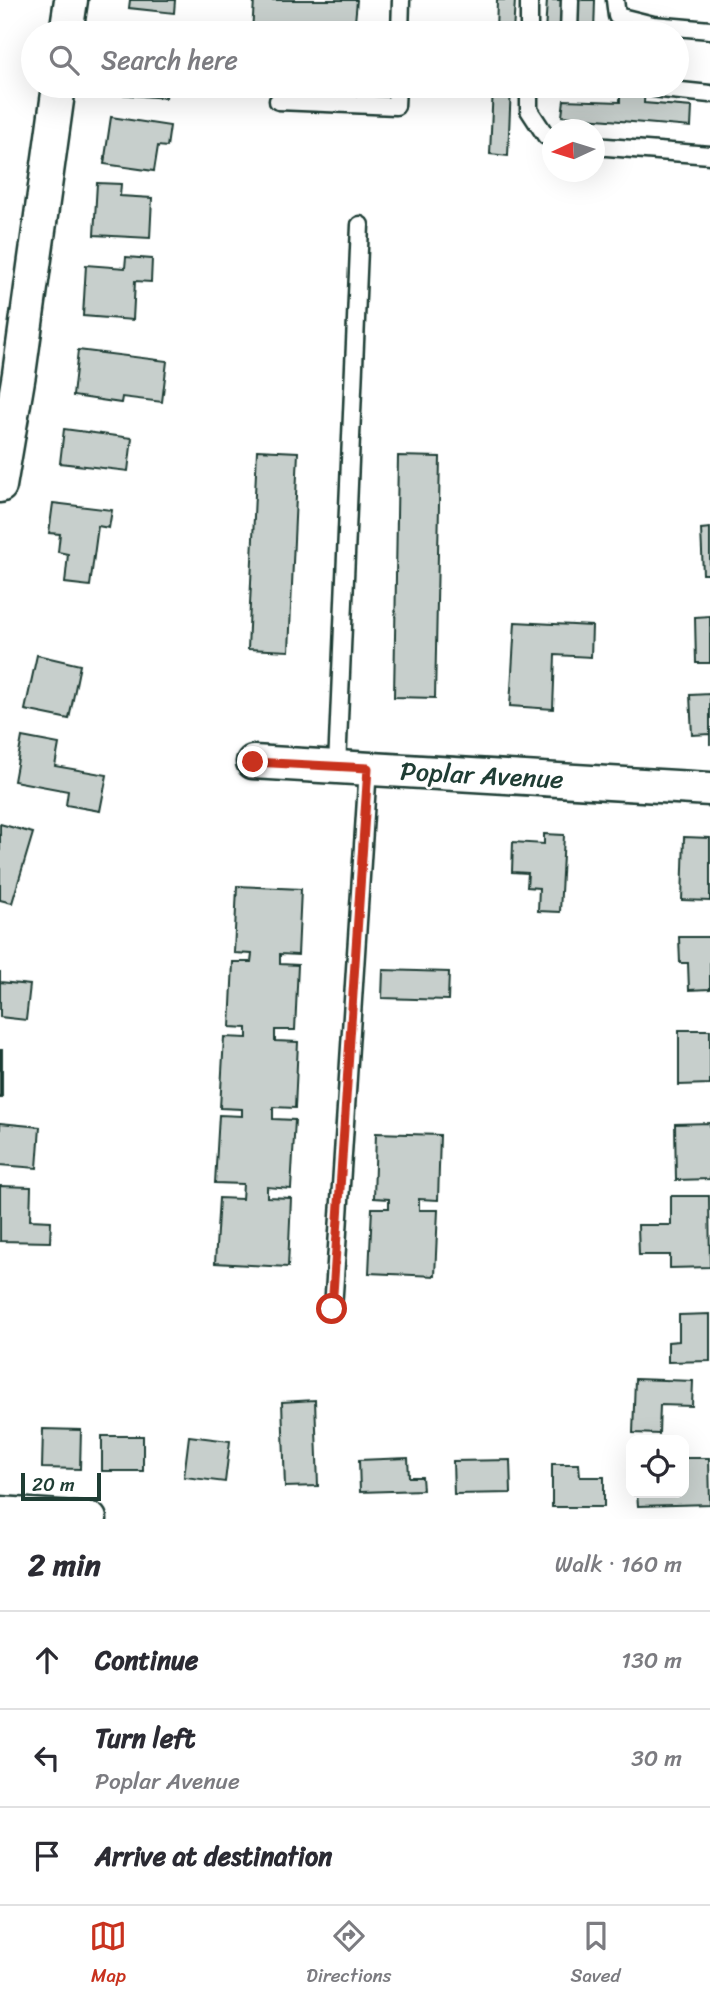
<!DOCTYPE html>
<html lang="en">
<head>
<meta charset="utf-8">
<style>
	body { margin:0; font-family:Sriracha,sans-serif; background:#f2f2f3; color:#2b2b33 }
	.controls { position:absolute; right:21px; bottom:21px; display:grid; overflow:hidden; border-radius:14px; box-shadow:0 7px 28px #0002 }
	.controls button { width:63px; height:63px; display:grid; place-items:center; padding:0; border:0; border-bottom:2px solid #e1e1e2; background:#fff; color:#2b2b33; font:35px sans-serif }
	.compass { position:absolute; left:542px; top:119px; width:63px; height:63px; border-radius:50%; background:#fff; box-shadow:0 7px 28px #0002; rotate:266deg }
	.scale { position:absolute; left:21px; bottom:18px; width:80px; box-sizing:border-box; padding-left:7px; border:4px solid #1f3d34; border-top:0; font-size:19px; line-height:24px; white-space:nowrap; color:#1f3d34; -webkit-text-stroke:5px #fff; paint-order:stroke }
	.stop { position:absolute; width:21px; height:21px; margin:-16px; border:5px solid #c8321e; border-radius:50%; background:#fff }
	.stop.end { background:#c8321e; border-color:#fff; box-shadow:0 2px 7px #0008 }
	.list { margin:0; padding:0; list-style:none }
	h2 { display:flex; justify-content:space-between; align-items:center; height:91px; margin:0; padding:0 28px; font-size:30px }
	h2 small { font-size:23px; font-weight:400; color:#7c7c81 }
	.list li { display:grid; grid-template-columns:46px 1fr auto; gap:21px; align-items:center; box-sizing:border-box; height:98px; padding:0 28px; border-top:2px solid #e1e1e2 }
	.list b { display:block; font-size:26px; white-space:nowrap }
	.list p { margin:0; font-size:23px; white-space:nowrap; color:#7c7c81 }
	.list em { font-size:23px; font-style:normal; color:#7c7c81 }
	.icon { flex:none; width:38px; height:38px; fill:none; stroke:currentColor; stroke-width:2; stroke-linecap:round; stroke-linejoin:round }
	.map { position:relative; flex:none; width:710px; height:1519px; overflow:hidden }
	.search { position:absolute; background:#fff; box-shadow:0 7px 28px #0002; left:21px; right:21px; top:21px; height:77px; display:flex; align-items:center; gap:18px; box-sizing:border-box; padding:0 24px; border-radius:38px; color:#7c7c81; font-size:26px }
	.sheet { height:385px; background:#fff }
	nav { display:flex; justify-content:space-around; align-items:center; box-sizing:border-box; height:98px; border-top:2px solid #e1e1e2; background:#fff; font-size:19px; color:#7c7c81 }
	nav a { display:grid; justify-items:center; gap:4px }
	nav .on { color:#c8321e }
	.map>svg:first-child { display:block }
</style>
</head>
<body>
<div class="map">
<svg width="710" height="1519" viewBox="0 0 710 1519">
	<rect width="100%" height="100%" fill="#fff"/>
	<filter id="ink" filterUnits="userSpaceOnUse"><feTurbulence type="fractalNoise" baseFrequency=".0143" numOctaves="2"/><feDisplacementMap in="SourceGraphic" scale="14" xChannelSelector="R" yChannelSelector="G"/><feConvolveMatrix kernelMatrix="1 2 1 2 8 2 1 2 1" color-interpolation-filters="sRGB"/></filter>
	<g filter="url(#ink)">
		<!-- building -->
		<g fill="#c7cfcc" stroke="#1f3d34" stroke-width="2">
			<polygon points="130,0 175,0 174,13 129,8"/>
			<polygon points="254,0 357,0 354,33 252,33"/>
			<polygon points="497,0 515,0 513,33 496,33"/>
			<polygon points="547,0 595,0 594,33 545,33"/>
			<polygon points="119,86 167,86 166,98 118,94"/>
			<polygon points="493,86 511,86 508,156 490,154"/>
			<polygon points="620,86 645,86 644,103 692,107 691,127 562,116 564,100 620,102"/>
			<polygon points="111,117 170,126 167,147 158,146 154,171 104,164"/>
			<polygon points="97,183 121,184 120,196 152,198 150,238 94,235"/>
			<polygon points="126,257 152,259 151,282 135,281 133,320 83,316 86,265 125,268"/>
			<polygon points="78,350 167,361 162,402 122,397 121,403 73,396"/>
			<polygon points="64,429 132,438 128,471 60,463"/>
			<polygon points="257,450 298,452 289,651 248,649"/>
			<polygon points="398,456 440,457 435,698 394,697"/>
			<polygon points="53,503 112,510 109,528 98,526 90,586 65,583 68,554 58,552 60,534 49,533"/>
			<polygon points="710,528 710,574 703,574 701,529"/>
			<polygon points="710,616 710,663 696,663 695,617"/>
			<polygon points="515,622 592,626 591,657 555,655 553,709 510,706"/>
			<polygon points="37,655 80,665 69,719 25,710"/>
			<polygon points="710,694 710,745 710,734 692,735 690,695"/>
			<polygon points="22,737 59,744 55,766 107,775 100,811 66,805 68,791 14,781"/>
			<polygon points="0,824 33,833 12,903 0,900"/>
			<polygon points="544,834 564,835 560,912 538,911 539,888 527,887 528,873 512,872 513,842 544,844"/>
			<polygon points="684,837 710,838 710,901 682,900"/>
			<polygon points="237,886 301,889 298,955 280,954 280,964 298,965 295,1030 275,1030 275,1041 298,1042 295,1108 273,1107 273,1119 295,1120 291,1189 267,1187 267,1197 291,1198 288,1267 215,1263 219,1198 242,1199 243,1184 215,1183 219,1115 242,1116 242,1109 220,1108 224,1037 247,1038 247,1028 230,1027 233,962 251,962 252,954 234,953"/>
			<polygon points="679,937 710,937 710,989 689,990 688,963 680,963"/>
			<polygon points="383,970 449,972 448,1000 382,998"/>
			<polygon points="0,971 0,982 30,985 26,1020 0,1017"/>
			<polygon points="679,1030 710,1030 710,1084 679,1085"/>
			<rect x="0" y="1050" width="2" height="48"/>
			<polygon points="0,1123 40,1127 37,1168 0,1165"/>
			<polygon points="710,1123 710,1179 676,1180 675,1124"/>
			<polygon points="376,1133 440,1135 438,1200 419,1199 419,1210 438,1210 435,1276 369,1273 372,1208 389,1208 389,1199 374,1198"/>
			<polygon points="0,1186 31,1187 30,1220 51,1221 50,1242 0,1241"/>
			<polygon points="671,1196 709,1196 710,1267 670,1268 670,1255 639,1255 638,1225 671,1225"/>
			<polygon points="710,1314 710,1361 668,1362 668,1342 679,1341 679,1315"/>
			<polygon points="635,1379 693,1381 692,1406 660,1405 659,1434 633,1433"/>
			<polygon points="315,1400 318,1486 285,1487 282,1402"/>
			<polygon points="43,1429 81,1430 80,1469 42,1468"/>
			<rect x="102" y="1436" width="41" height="35"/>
			<polygon points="189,1436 230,1441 225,1482 184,1477"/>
			<polygon points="408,1458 409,1477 422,1477 423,1490 360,1492 359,1460"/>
			<polygon points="684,1458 709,1458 710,1504 638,1506 637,1493 684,1493"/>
			<polygon points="510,1460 511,1493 454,1494 453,1461"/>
			<polygon points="552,1464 579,1464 580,1477 604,1477 604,1507 552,1507"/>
		</g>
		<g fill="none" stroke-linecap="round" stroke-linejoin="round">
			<!-- service casing -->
			<g stroke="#1f3d34" stroke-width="21">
				<g id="service">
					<polyline points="529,0 529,33"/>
					<polyline points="615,0 617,16 653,25 710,30"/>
					<polyline points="400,33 401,0"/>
					<polyline points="569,33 570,0"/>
					<polyline points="529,86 529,110 546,136 552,138"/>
					<polyline points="632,86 710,94"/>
					<polyline points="278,101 396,106 397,86"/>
					<polyline points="594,146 710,155"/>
					<polyline points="337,767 360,225"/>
					<polyline points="333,1309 368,768"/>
				</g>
			</g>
			<!-- minor casing -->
			<g stroke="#1f3d34" stroke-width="37">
				<g id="minor">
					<polyline points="66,33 71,0"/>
					<polyline points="0,486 19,374 59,86"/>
					<polyline points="253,762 710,789"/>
					<polyline points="0,1513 90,1519"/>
				</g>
			</g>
			<!-- service -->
			<use href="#service" stroke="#fff" stroke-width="16"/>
			<!-- minor -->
			<use href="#minor" stroke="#fff" stroke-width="32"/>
		</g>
	</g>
	<g fill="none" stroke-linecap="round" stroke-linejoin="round" filter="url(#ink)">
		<!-- route -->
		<polyline stroke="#c8321e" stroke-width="9" points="253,762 368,768 332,1309"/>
	</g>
	<g text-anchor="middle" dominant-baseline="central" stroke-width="5" stroke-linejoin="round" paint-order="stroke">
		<!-- street labels -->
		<g font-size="26" fill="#1f3d34" stroke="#fff">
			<text transform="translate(482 775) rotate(3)">Poplar Avenue</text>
		</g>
	</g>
</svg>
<div class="controls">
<button><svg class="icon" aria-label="locate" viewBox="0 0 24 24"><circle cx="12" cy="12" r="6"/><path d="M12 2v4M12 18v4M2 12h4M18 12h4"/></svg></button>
</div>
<svg class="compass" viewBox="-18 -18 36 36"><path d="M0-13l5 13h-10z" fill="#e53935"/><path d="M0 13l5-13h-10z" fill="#7c7c81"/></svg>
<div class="scale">20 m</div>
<div class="stop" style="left:332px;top:1309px"></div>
<div class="stop end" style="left:253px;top:762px"></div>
<div class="search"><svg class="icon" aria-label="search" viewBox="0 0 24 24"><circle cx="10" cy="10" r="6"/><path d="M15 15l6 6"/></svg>Search here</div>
</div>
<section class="sheet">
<h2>2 min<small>Walk · 160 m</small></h2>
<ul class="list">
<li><svg class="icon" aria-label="ahead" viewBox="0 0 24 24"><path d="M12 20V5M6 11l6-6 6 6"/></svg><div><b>Continue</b></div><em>130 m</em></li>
<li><svg class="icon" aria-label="left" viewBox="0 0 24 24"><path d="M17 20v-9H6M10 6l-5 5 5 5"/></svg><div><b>Turn left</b><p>Poplar Avenue</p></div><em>30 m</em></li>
<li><svg class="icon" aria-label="arrive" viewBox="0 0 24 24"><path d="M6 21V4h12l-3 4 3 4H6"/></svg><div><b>Arrive at destination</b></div></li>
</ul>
</section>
<nav>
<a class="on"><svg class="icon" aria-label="map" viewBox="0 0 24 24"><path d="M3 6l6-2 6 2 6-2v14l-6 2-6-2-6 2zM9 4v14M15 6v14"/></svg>Map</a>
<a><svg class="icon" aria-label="directions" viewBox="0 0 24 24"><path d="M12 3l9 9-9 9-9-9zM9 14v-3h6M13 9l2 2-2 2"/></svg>Directions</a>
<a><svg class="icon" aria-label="saved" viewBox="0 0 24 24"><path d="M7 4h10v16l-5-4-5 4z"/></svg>Saved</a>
</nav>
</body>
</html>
